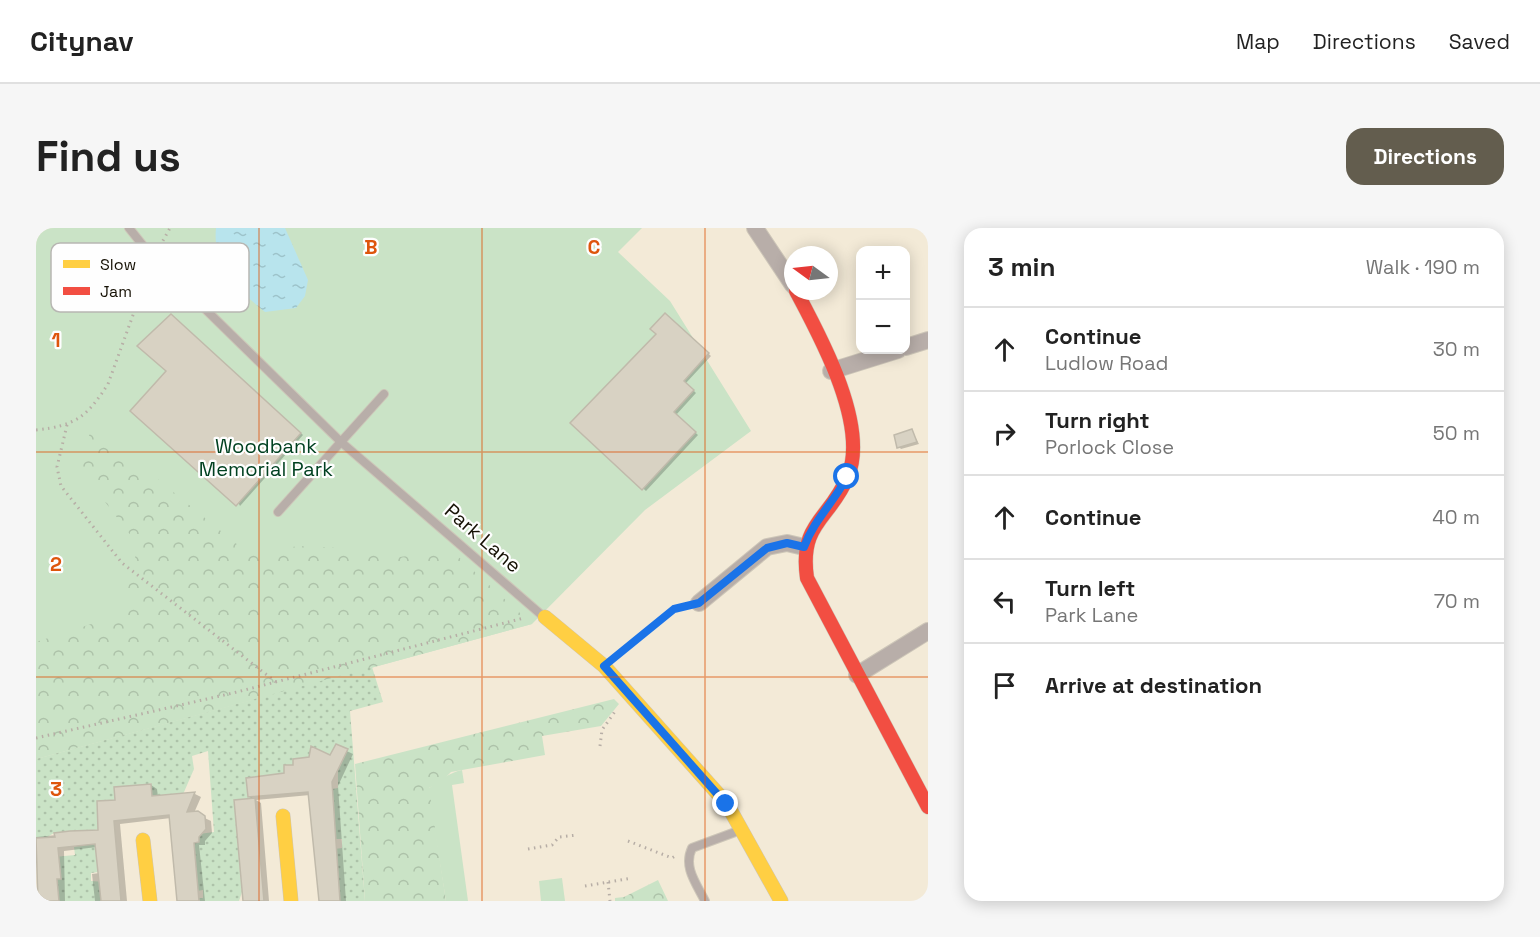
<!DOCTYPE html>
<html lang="en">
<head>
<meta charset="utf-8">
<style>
	body { margin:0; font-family:"Space Grotesk",sans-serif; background:#f6f6f6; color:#222 }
	.controls { position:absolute; right:18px; top:18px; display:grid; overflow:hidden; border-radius:12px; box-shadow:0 3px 15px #0003 }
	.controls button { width:54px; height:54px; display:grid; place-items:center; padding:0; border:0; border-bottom:2px solid #e0e0e0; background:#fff; color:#222; font:30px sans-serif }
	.compass { position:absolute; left:748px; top:18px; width:54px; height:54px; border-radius:50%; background:#fff; box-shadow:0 3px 15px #0003; rotate:285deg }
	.stop { position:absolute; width:18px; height:18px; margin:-14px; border:4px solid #1a73e8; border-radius:50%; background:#fff }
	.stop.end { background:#1a73e8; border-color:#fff; box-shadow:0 2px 6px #0008 }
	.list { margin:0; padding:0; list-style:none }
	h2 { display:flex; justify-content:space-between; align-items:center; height:78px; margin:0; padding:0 24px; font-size:26px }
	h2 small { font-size:20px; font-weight:400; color:#767676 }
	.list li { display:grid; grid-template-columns:39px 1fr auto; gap:18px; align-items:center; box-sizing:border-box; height:84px; padding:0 24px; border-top:2px solid #e0e0e0 }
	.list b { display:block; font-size:22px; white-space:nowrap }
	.list p { margin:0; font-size:20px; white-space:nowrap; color:#767676 }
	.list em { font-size:20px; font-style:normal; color:#767676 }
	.icon { flex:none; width:33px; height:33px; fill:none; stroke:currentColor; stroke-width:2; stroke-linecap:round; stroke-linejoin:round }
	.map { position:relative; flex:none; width:892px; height:673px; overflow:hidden; border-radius:18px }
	header { display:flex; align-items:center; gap:36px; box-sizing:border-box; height:84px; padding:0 30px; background:#fff; border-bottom:2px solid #e0e0e0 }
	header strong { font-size:28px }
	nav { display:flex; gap:33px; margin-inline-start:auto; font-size:21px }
	.intro { display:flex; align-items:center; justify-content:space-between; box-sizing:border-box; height:144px; padding:0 36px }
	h1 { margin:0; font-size:42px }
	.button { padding:15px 27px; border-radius:18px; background:#635d4e; color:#fff; font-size:21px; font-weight:700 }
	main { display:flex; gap:36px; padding:0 36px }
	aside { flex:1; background:#fff; border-radius:18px; box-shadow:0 3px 15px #0003 }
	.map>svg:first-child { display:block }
</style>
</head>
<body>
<header>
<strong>Citynav</strong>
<nav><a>Map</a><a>Directions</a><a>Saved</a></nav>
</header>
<div class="intro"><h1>Find us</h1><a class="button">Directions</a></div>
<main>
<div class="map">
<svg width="892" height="673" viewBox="0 0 892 673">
	<defs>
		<pattern id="forest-crowns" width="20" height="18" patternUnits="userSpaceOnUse" patternTransform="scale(1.5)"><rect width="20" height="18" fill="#cae3c6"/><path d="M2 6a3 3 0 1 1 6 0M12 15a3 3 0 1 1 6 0" fill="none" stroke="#adc2a9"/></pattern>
		<pattern id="garden-dots" width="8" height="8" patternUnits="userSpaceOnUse" patternTransform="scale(1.5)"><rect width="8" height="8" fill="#cae3c6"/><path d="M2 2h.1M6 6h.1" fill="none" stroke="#adc2a9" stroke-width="1.8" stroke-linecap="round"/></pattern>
		<pattern id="water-ripples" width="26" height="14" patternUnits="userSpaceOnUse" patternTransform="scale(1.5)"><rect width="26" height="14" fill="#b8e4ed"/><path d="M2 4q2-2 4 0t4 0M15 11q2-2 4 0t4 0" fill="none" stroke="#9dc3ca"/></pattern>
	</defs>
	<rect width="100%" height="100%" fill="#f3ead7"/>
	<!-- green -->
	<g fill="#cae3c6">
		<polygon points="0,0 606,0 582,24 634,73 715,203 609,282 496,396 0,531"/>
		<path d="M426 542 428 555 416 557 432 673H410L392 561C402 553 415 544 426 542Z"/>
		<polygon points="526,650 529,673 505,673 503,653"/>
	</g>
	<!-- forest -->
	<g fill="url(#forest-crowns)">
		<polygon points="57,198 208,322 270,318 339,322 354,330 416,323 496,396 0,531 0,414 86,386 102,317 41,237"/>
		<polygon points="578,471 583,476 565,498 506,508 509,527 415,544 406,553 393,560 410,673 329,673 319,536"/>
		<polygon points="622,652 632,673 579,673 579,670 588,669"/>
	</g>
	<!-- garden -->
	<polygon fill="url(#garden-dots)" points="336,439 347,474 314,483 329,673 304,673 298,621 306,620 306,611 298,611 296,561 302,560 302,542 312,522 300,516 294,527 272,535 269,530 257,531 257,537 248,538 248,546 210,550 211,558 217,557 216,571 220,575 219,577 208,571 198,572 206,664 203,673 164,673 163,670 167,670 167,662 161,663 159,622 156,615 163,614 163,606 178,604 172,523 156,528 158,541 145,571 139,566 116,568 115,555 106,559 78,559 79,572 61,574 79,598 79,600 58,602 62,644 55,645 55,653 83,655 84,661 64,663 65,673 23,673 20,651 25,650 24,639 18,629 39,627 36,603 18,605 6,612 0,610 0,531"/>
	<!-- water -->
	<path fill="url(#water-ripples)" d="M180 0H249L272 52 269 68 260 80 229 84C202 62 176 38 180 0Z"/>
	<!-- shadow -->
	<g fill="#0003">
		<polygon points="632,89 675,128 650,155 660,165 640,187 662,207 610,263 536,195 622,106"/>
		<polygon points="138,90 267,207 204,278 133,143"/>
		<polygon points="876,203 883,216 865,221 863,219"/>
		<polygon points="300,518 317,526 302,558 310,673 285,673 274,567 220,572 225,575 233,673 208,673 219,572 213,569 250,547 294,529"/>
		<polygon points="115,557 121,561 122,569 159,566 165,569 158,585 175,593 176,605 169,613 169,617 163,617 169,673 143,673 135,590 84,596 91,673 59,673 56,646 64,645 61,619 28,623 29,673 4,673 0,609 64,603 80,573"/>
	</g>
	<!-- building -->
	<g fill="#d8d2c3" stroke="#c0baab" stroke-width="1.5">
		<polygon points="629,85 673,125 648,153 658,162 638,184 660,204 606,262 534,195 620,106 614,101"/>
		<polygon points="135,86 265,205 200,278 94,183 130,143 101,118"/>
		<polygon points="876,201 881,214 861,220 858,207"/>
		<polygon points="300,516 312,521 296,554 304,673 283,673 272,564 212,569 210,550 248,545 248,537 257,537 257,531 273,529 275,518 294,527"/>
		<polygon points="115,556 116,568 159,564 151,584 162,583 169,588 170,601 163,609 163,614 158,615 163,673 141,673 133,587 78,593 85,673 65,673 59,616 22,620 25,651 21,651 23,673 2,673 0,610 19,609 18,605 34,603 62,602 61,573 79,572 78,559"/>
		<polygon points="219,570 228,673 207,673 198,572"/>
	</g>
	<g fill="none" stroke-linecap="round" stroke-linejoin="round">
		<!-- lane casing -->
		<g stroke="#cdc6b8" stroke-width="10">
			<g id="lane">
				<polyline points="93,0 117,30 305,214 508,389"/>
				<polyline points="242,284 348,166"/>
				<path d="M669 673C660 655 647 639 656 620L702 603"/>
			</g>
		</g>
		<!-- street casing -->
		<g stroke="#cdc6b8" stroke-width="18">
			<g id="street">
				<polyline points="719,0 757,57"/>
				<polyline points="870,119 892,112"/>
				<polyline points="795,143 862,122"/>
				<polyline points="663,375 731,319 751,315 768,319"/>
				<polyline points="821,447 892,403"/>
			</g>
		</g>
		<!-- slow casing -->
		<g stroke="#cdc6b8" stroke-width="15">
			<g id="slow">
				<polyline points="509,389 568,438 691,576 745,673"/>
				<polyline points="247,588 255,673"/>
				<polyline points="107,612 114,673"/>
			</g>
		</g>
		<!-- jam casing -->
		<g stroke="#cdc6b8" stroke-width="15">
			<path id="jam" d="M760 63C784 108 833 197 812 248 794 292 763 294 771 350L892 579"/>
		</g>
		<!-- path -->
		<g stroke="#b7aea6" stroke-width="3" stroke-dasharray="1.5 4.5" stroke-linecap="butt">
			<polyline points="124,18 134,0"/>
			<polyline points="31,197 21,239 25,258 86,335 240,454"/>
			<path d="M0 202C39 198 51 189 72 156L113 43"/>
			<polyline points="583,426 638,381 647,379"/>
			<polyline points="0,510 197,465 488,390"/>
			<polyline points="564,518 566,502 580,482"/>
			<polyline points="592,613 636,630 641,627"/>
			<polyline points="492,621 516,617 523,609 541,607"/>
			<polyline points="572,654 574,673"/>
			<polyline points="549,658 596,650"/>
		</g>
		<!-- lane -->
		<use href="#lane" stroke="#b8aea9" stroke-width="8"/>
		<!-- street -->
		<use href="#street" stroke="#b8aea9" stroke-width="16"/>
		<!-- slow -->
		<use href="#slow" stroke="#ffcf43" stroke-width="14"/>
		<!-- jam -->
		<use href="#jam" stroke="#f24e42" stroke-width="14"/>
	</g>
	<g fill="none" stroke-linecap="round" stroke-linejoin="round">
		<!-- route -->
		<path stroke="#1a73e8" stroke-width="8" d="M690 576 568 438 638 381 663 375 731 320 751 315 768 319C778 292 798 274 811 249"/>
	</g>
	<!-- grid -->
	<path fill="none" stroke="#de550c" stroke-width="1.5" stroke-opacity="0.55" d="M223 0V673M446 0V673M669 0V673M0 224H892M0 449H892"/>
	<g text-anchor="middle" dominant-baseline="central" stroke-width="4.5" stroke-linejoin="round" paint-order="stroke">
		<!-- park labels -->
		<g font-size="20" fill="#014121" stroke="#fefefe">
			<text x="230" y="218">Woodbank<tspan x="230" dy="23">Memorial Park</tspan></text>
		</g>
		<!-- street labels -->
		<g font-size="20" fill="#161105" stroke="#fefefe">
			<text transform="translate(447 310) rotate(41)">Park Lane</text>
		</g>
	</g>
	<!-- legend -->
	<rect x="15" y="15" width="198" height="69" rx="9" fill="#fefefe" stroke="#b8b7b3" stroke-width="1.5"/>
	<rect x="27" y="32" width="27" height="8" fill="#ffcf43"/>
	<rect x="27" y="59" width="27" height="8" fill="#f24e42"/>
	<g font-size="16" fill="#161105">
		<text x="64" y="42">Slow</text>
		<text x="64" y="69">Jam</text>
	</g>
	<g font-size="20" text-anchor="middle" font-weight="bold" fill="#de550c" stroke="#fefefe" stroke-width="4.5" stroke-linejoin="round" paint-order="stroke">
		<text x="335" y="26">B</text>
		<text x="558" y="26">C</text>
		<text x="20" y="119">1</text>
		<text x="20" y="343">2</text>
		<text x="20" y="568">3</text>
	</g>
</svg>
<div class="controls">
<button>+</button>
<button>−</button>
</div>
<svg class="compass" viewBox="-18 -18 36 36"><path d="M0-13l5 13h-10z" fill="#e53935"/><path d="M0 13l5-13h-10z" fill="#767676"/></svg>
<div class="stop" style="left:811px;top:249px"></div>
<div class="stop end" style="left:690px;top:576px"></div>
</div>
<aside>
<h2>3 min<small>Walk · 190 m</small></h2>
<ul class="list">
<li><svg class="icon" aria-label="ahead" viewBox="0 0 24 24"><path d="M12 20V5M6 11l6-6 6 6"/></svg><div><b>Continue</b><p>Ludlow Road</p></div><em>30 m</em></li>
<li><svg class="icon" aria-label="right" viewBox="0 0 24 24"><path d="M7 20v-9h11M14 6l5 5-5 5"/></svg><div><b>Turn right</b><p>Porlock Close</p></div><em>50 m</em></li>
<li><svg class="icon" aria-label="ahead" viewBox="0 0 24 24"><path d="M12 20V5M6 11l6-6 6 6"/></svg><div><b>Continue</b></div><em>40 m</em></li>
<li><svg class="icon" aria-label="left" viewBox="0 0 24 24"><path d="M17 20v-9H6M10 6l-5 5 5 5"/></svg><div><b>Turn left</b><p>Park Lane</p></div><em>70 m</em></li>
<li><svg class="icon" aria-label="arrive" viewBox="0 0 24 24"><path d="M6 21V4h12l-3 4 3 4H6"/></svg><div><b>Arrive at destination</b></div></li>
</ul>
</aside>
</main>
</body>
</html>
